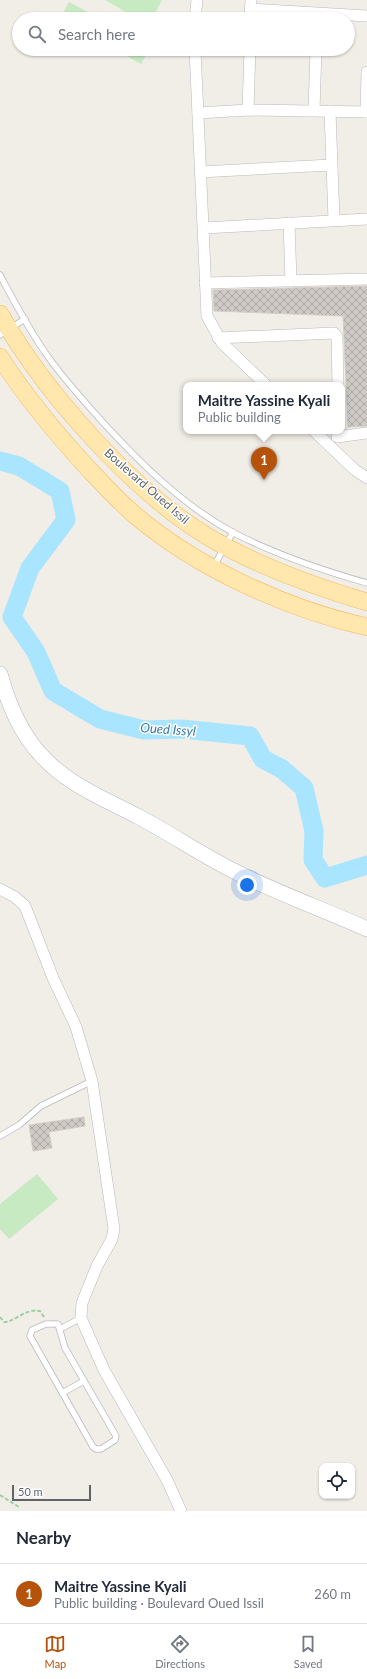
<!DOCTYPE html>
<html lang="en">
<head>
<meta charset="utf-8">
<style>
	body { margin:0; font-family:Lato,sans-serif; background:#f2f2f3; color:#1f2937 }
	.controls { position:absolute; right:12px; bottom:12px; display:grid; overflow:hidden; border-radius:8px; box-shadow:0 1px 3px #0004 }
	.controls button { width:36px; height:36px; display:grid; place-items:center; padding:0; border:0; border-bottom:1px solid #e0e1e3; background:#fff; color:#1f2937; font:20px sans-serif }
	.scale { position:absolute; left:12px; bottom:10px; width:79px; box-sizing:border-box; padding-left:4px; border:2px solid #5e6468; border-top:0; font-size:11px; line-height:14px; white-space:nowrap; color:#5e6468; -webkit-text-stroke:3px #fff; paint-order:stroke }
	.you { position:absolute; left:247px; top:885px; width:14px; height:14px; margin:-10px; border:3px solid #fff; border-radius:50%; background:#1a73e8; box-shadow:0 0 0 6px #1a73e833 }
	.badge { display:grid; place-items:center; width:26px; height:26px; border-radius:50%; background:#b45309; color:#fff; font-size:13px; font-weight:700 }
	.pin { position:absolute; translate:-50% -33px; filter:drop-shadow(0 1px 2px #0008) }
	.pin::after { content:''; position:absolute; top:21px; width:14px; height:12px; background:inherit; clip-path:polygon(0 0,100% 0,50% 100%) }
	.popup { position:absolute; left:183px; top:382px; width:162px; height:52px; box-sizing:border-box; display:grid; place-content:center; border-radius:8px; background:#fff; filter:drop-shadow(0 1px 3px #0005); font-size:13px; white-space:nowrap; color:#747a83 }
	.popup b { font-size:15px; color:#1f2937 }
	.popup::after { content:''; position:absolute; left:50%; top:100%; margin-left:-8px; border:8px solid transparent; border-top-color:#fff }
	.list { margin:0; padding:0; list-style:none }
	h2 { display:flex; justify-content:space-between; align-items:center; height:52px; margin:0; padding:0 16px; font-size:17px }
	h2 small { font-size:13px; font-weight:400; color:#747a83 }
	.list li { display:grid; grid-template-columns:26px 1fr auto; gap:12px; align-items:center; box-sizing:border-box; height:60px; padding:0 16px; border-top:1px solid #e0e1e3 }
	.list b { display:block; font-size:15px; white-space:nowrap }
	.list p { margin:0; font-size:13px; white-space:nowrap; color:#747a83 }
	.list em { font-size:13px; font-style:normal; color:#747a83 }
	.icon { flex:none; width:22px; height:22px; fill:none; stroke:currentColor; stroke-width:2; stroke-linecap:round; stroke-linejoin:round }
	.map { position:relative; flex:none; width:367px; height:1511px; overflow:hidden }
	.search { position:absolute; background:#fff; box-shadow:0 1px 3px #0004; left:12px; right:12px; top:12px; height:44px; display:flex; align-items:center; gap:10px; box-sizing:border-box; padding:0 14px; border-radius:22px; color:#747a83; font-size:15px }
	.sheet { height:112px; background:#fff }
	nav { display:flex; justify-content:space-around; align-items:center; box-sizing:border-box; height:56px; border-top:1px solid #e0e1e3; background:#fff; font-size:11px; color:#747a83 }
	nav a { display:grid; justify-items:center; gap:2px }
	nav .on { color:#b45309 }
	.map>svg:first-child { display:block }
</style>
</head>
<body>
<div class="map">
<svg width="367" height="1511" viewBox="0 0 367 1511">
	<defs>
		<pattern id="building-cross-hatch" width="8" height="8" patternUnits="userSpaceOnUse"><rect width="8" height="8" fill="#cfcac5"/><path d="M0 0l8 8M0 8l8-8" fill="none" stroke="#aba8a4"/></pattern>
	</defs>
	<rect width="100%" height="100%" fill="#f1ede7"/>
	<!-- green -->
	<g fill="#c7eac2">
		<polygon points="105,0 162,0 152,19 138,19"/>
		<polygon points="69,2 99,18 62,19 60,18"/>
		<polygon points="114,49 149,49 141,64"/>
		<polygon points="37,1174 58,1199 9,1239 0,1229 0,1204"/>
	</g>
	<g fill="none" stroke-linecap="round" stroke-linejoin="round">
		<!-- river -->
		<polyline stroke="#a9e5ff" stroke-width="19" points="0,461 19,466 60,491 66,520 30,568 12,617 36,652 53,691 100,719 144,730 182,729 250,736 263,759 282,769 304,788 314,831 313,860 325,878 367,865"/>
	</g>
	<!-- building -->
	<g fill="url(#building-cross-hatch)" stroke="#d6cec4">
		<polygon points="367,286 367,426 348,427 343,316 214,311 213,290"/>
		<polygon points="84,1117 85,1126 49,1132 52,1148 33,1151 29,1125"/>
	</g>
	<g fill="none" stroke-linecap="round" stroke-linejoin="round">
		<!-- lane casing -->
		<g stroke="#b7babe" stroke-width="7">
			<g id="lane">
				<path d="M0 275C15 303 30 332 49 358 64 379 82 399 99 418 139 462 182 505 234 533 277 555 321 570 367 583"/>
				<polyline points="0,335 25,319"/>
				<polyline points="214,566 233,532"/>
				<polyline points="0,1136 19,1125 41,1106 92,1081"/>
				<polygon points="46,1324 58,1324 65,1348 116,1436 115,1440 101,1449 96,1449 93,1447 30,1336 32,1330"/>
				<polyline points="60,1329 81,1318"/>
				<polyline points="62,1393 84,1381"/>
			</g>
		</g>
		<!-- street casing -->
		<g stroke="#b7babe" stroke-width="12">
			<g id="street">
				<polyline points="251,9 367,16"/>
				<polyline points="195,19 197,0"/>
				<polyline points="250,19 251,0"/>
				<polyline points="195,49 207,316 222,343 266,385"/>
				<polyline points="248,110 250,49"/>
				<polyline points="314,110 316,49"/>
				<polyline points="330,111 334,220"/>
				<polyline points="366,112 367,72"/>
				<polyline points="198,113 248,110 367,112"/>
				<polyline points="200,172 331,165"/>
				<polyline points="289,223 291,281"/>
				<polyline points="204,228 367,219"/>
				<polyline points="205,283 367,279"/>
				<polyline points="218,338 334,333 337,337 338,385"/>
				<polyline points="314,431 355,470 367,478"/>
				<polyline points="337,437 367,433"/>
				<polyline points="0,889 15,897 25,906 53,978 76,1027 92,1081 114,1229 112,1239 97,1266 82,1303 81,1318 104,1370 167,1480 181,1511"/>
			</g>
		</g>
		<!-- secondary casing -->
		<g stroke="#b5babf" stroke-width="16">
			<path id="secondary" d="M0 674C8 703 19 731 40 754 66 784 105 799 139 817 171 834 202 855 234 871 277 893 323 909 367 929"/>
		</g>
		<!-- primary casing -->
		<g stroke="#fbb756" stroke-width="18">
			<g id="primary">
				<path d="M0 314C45 393 132 491 210 538 260 567 312 586 367 602"/>
				<path d="M0 357C25 396 54 431 85 465 101 482 118 501 136 516 199 569 287 609 367 627"/>
			</g>
		</g>
		<!-- path -->
		<g stroke="#9dd1a4" stroke-width="2" stroke-dasharray="4 2" stroke-linecap="butt">
			<path d="M0 1317 4 1322C13 1323 25 1308 40 1311L44 1317"/>
			<polyline points="0,1495 19,1507"/>
		</g>
		<!-- lane -->
		<use href="#lane" stroke="#fff" stroke-width="5.5"/>
		<!-- street -->
		<use href="#street" stroke="#fff" stroke-width="11"/>
		<!-- secondary -->
		<use href="#secondary" stroke="#fff" stroke-width="15"/>
		<!-- primary -->
		<use href="#primary" stroke="#ffe7ae" stroke-width="17"/>
	</g>
	<g text-anchor="middle" dominant-baseline="central" stroke-width="3" stroke-linejoin="round" paint-order="stroke">
		<!-- street labels -->
		<g font-size="12" fill="#5e6468" stroke="#fff">
			<text transform="translate(147 486) rotate(41)">Boulevard Oued Issil</text>
		</g>
		<!-- water labels -->
		<g font-size="13" font-style="italic" fill="#377ca7" stroke="#fff">
			<text transform="translate(168 729) rotate(4)">Oued Issyl</text>
		</g>
	</g>
</svg>
<div class="controls">
<button><svg class="icon" aria-label="locate" viewBox="0 0 24 24"><circle cx="12" cy="12" r="6"/><path d="M12 2v4M12 18v4M2 12h4M18 12h4"/></svg></button>
</div>
<div class="scale">50 m</div>
<div class="you"></div>
<div class="pin badge" style="left:264px;top:480px">1</div>
<div class="popup"><b>Maitre Yassine Kyali</b>Public building</div>
<div class="search"><svg class="icon" aria-label="search" viewBox="0 0 24 24"><circle cx="10" cy="10" r="6"/><path d="M15 15l6 6"/></svg>Search here</div>
</div>
<section class="sheet">
<h2>Nearby<small></small></h2>
<ul class="list">
<li><span class="badge">1</span><div><b>Maitre Yassine Kyali</b><p>Public building · Boulevard Oued Issil</p></div><em>260 m</em></li>
</ul>
</section>
<nav>
<a class="on"><svg class="icon" aria-label="map" viewBox="0 0 24 24"><path d="M3 6l6-2 6 2 6-2v14l-6 2-6-2-6 2zM9 4v14M15 6v14"/></svg>Map</a>
<a><svg class="icon" aria-label="directions" viewBox="0 0 24 24"><path d="M12 3l9 9-9 9-9-9zM9 14v-3h6M13 9l2 2-2 2"/></svg>Directions</a>
<a><svg class="icon" aria-label="saved" viewBox="0 0 24 24"><path d="M7 4h10v16l-5-4-5 4z"/></svg>Saved</a>
</nav>
</body>
</html>
